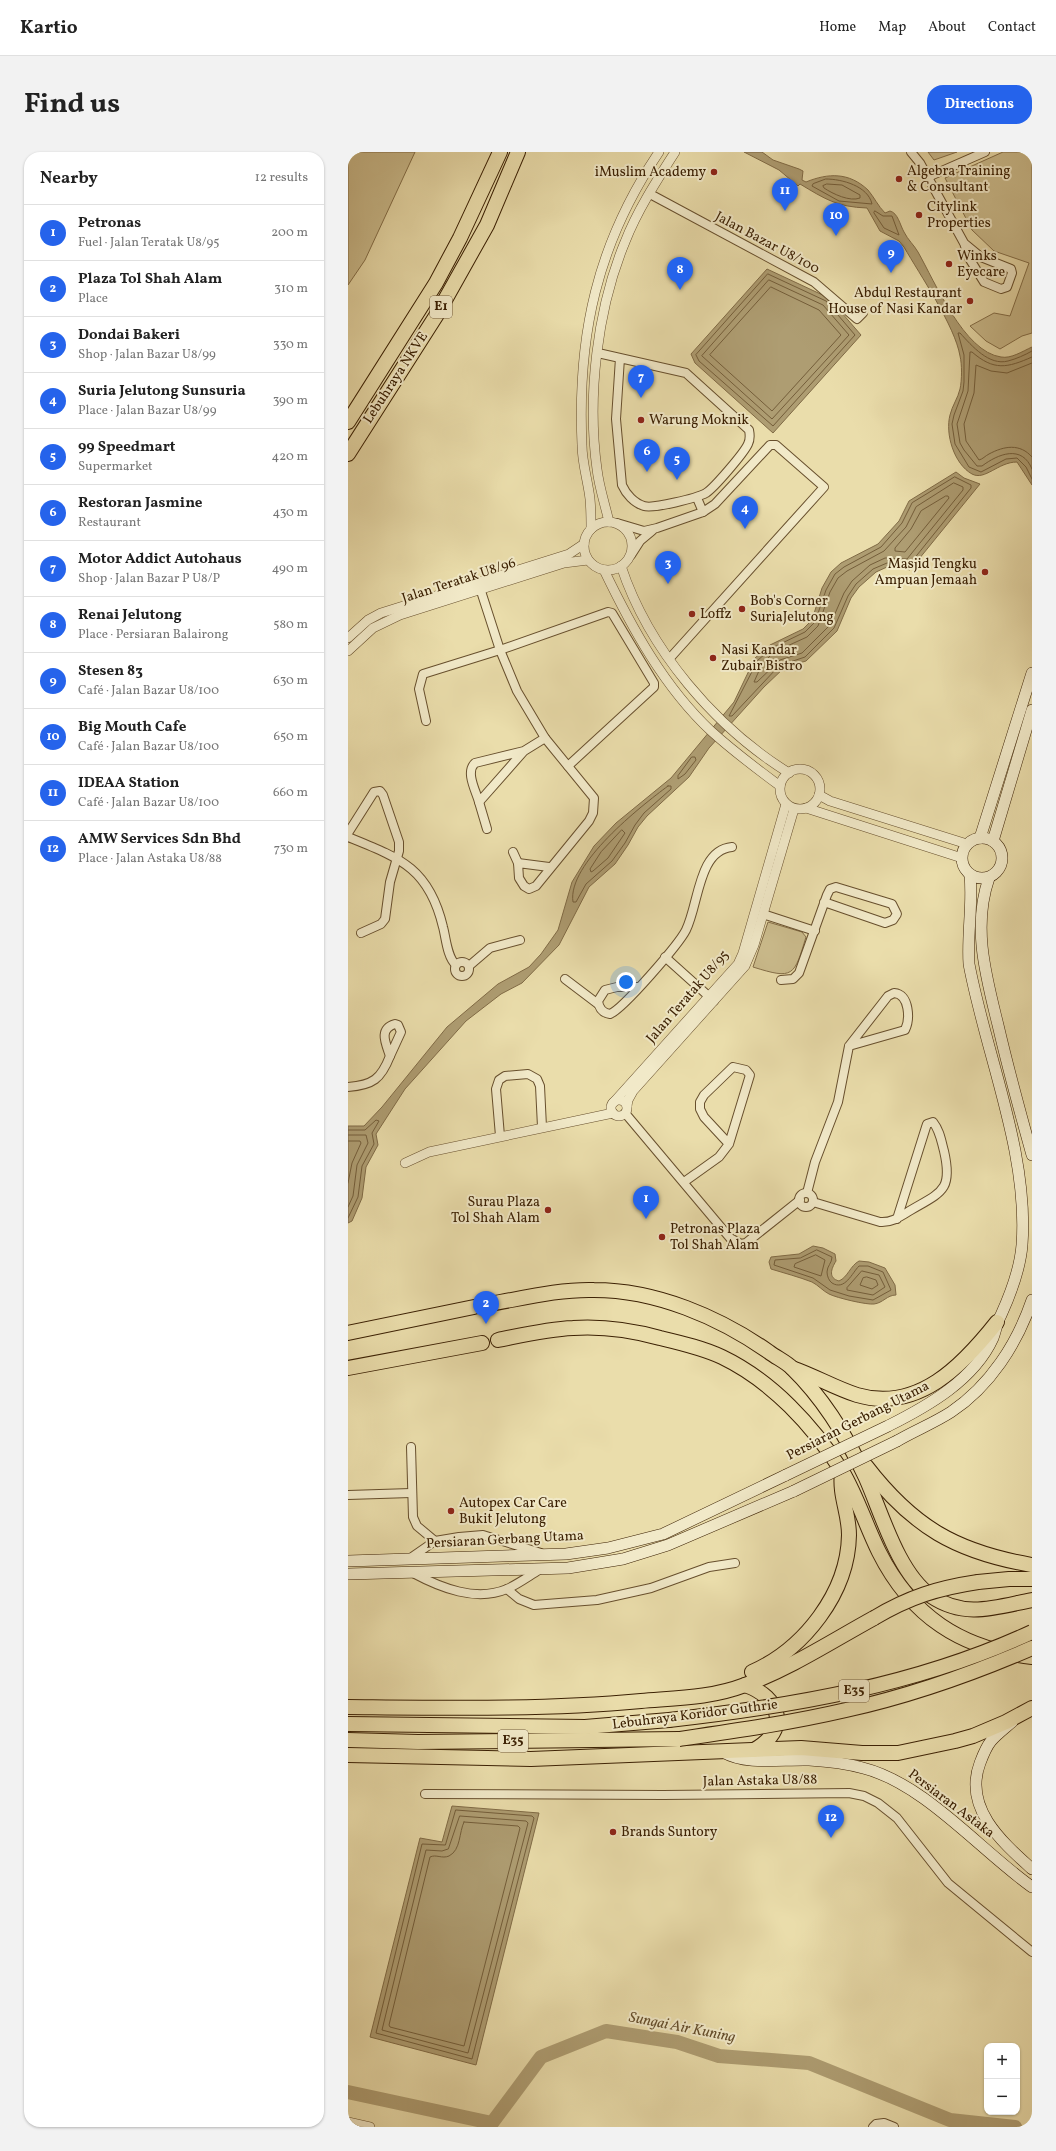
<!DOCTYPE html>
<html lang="en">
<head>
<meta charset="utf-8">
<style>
	body { margin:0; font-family:Vollkorn,serif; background:#f2f2f2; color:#222 }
	.controls { position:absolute; right:12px; bottom:12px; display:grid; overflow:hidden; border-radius:8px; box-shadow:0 1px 3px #0004 }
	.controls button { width:36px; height:36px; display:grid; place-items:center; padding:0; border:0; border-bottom:1px solid #e0e0e0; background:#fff; color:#222; font:20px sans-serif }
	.you { position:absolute; left:278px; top:830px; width:14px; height:14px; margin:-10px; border:3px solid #fff; border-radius:50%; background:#1a73e8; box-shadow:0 0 0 6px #1a73e833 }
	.badge { display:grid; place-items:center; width:26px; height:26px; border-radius:50%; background:#2563eb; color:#fff; font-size:13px; font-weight:700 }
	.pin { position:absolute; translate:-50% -33px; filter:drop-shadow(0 1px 2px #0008) }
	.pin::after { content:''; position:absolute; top:21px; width:14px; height:12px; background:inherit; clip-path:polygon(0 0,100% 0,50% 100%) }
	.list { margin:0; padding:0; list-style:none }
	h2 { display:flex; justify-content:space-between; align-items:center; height:52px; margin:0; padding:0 16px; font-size:17px }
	h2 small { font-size:13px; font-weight:400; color:#767676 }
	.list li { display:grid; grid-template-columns:26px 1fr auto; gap:12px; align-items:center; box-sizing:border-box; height:56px; padding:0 16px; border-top:1px solid #e0e0e0 }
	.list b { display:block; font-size:15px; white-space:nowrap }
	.list p { margin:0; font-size:13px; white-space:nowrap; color:#767676 }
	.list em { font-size:13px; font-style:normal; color:#767676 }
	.map { position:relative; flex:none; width:684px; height:1975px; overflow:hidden; border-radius:16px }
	header { display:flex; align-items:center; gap:24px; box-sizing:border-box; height:56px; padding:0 20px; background:#fff; border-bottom:1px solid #e0e0e0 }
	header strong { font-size:19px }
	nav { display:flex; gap:22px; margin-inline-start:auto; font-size:14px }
	.intro { display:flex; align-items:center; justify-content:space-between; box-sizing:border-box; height:96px; padding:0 24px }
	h1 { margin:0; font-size:28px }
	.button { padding:10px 18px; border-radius:16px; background:#2563eb; color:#fff; font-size:14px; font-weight:700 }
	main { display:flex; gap:24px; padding:0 24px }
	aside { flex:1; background:#fff; border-radius:16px; box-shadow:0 1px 3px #0004 }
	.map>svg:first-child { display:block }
</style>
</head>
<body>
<header>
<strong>Kartio</strong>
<nav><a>Home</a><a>Map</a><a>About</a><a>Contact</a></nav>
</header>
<div class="intro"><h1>Find us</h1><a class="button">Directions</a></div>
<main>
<aside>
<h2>Nearby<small>12 results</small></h2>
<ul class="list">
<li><span class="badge">1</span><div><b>Petronas</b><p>Fuel · Jalan Teratak U8/95</p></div><em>200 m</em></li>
<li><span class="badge">2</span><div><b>Plaza Tol Shah Alam</b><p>Place</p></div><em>310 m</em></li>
<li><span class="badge">3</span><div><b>Dondai Bakeri</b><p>Shop · Jalan Bazar U8/99</p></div><em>330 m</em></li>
<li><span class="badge">4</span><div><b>Suria Jelutong Sunsuria</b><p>Place · Jalan Bazar U8/99</p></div><em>390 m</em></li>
<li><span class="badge">5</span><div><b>99 Speedmart</b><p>Supermarket</p></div><em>420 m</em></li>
<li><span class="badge">6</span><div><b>Restoran Jasmine</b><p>Restaurant</p></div><em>430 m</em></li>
<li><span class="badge">7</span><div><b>Motor Addict Autohaus</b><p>Shop · Jalan Bazar P U8/P</p></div><em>490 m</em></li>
<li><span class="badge">8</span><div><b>Renai Jelutong</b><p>Place · Persiaran Balairong</p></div><em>580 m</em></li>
<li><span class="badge">9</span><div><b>Stesen 83</b><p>Café · Jalan Bazar U8/100</p></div><em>630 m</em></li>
<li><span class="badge">10</span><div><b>Big Mouth Cafe</b><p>Café · Jalan Bazar U8/100</p></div><em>650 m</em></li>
<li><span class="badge">11</span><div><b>IDEAA Station</b><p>Café · Jalan Bazar U8/100</p></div><em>660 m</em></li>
<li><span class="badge">12</span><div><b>AMW Services Sdn Bhd</b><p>Place · Jalan Astaka U8/88</p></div><em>730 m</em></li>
</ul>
</aside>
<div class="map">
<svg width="684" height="1975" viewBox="0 0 684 1975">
	<rect width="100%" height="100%" fill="#eaddab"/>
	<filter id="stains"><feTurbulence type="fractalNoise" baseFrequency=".005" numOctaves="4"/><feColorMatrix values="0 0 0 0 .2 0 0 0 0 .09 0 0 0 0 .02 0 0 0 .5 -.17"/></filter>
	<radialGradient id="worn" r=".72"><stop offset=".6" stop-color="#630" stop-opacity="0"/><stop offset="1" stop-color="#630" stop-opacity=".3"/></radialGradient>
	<!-- green -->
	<g fill="#ccbd8e" stroke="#846e48">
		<polygon points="0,0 67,0 17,108 0,133"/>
		<polygon points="580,0 609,0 586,8"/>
		<polygon points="655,0 684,0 684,181 674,184 652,197 638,189 622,174 646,161 662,164 681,111 646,99 624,78 597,26"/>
		<path d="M420 770 454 780 458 785C446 824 446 828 405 815Z"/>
	</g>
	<!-- water -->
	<g fill="#ae9d72" stroke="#806b46">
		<path d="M396 0H414L425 8 451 17 455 19 454 28 458 30C480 21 501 20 520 38 526 45 530 54 537 61L542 59C550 61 552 73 556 80 560 88 566 93 570 100 587 130 616 200 653 205 663 207 675 199 684 195V333L669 310C650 310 637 329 624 322 606 312 597 282 602 263 604 254 610 246 612 237 614 228 614 212 612 204 607 174 572 123 556 95L551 89 532 79 519 56C489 55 477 47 452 32L450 34 431 18Z"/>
		<polygon points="419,117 481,146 513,183 425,281 347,211 343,202"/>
		<polygon points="608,320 616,326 632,332 562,418 547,414 539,415 528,420 511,435 503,446 489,479 458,509 437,515 416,535 361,596 341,625 299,664 290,675 280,693 267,712 241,735 211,793 174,831 153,842 118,869 57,937 28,982 30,993 18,1015 14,1046 4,1069 0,1071 0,974 16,974 34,955 99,875 150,832 181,815 193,802 210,778 224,730 246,694 268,671 323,626 386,550 407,506 422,493 455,477 464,468 474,436 483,420 493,411 530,392 551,369 561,349"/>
		<path d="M465 1094 475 1096 487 1102 488 1109C483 1117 480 1126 491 1129 500 1125 502 1114 511 1109L521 1110 537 1116 547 1133 548 1143C539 1143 535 1151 526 1152 519 1153 489 1146 481 1142 475 1139 470 1133 464 1130 451 1125 436 1121 423 1117L421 1110 423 1105 451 1102Z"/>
		<polygon points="104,1654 191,1661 128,1913 22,1885 72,1686 94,1690"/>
	</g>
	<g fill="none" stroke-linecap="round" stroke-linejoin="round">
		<!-- shore -->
		<g stroke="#745e3a" stroke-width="1">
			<path d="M478 27C494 27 520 34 524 52L491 49 464 34 465 32Z"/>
			<path d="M479 32 494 33 512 43V46C502 50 485 42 476 36L475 34Z"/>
			<polygon points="527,59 535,64 544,64 551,83 536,76 526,61"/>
			<polygon points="420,122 478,149 507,183 425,274 351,209 348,203"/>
			<polygon points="421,128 475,153 501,183 424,267 354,204"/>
			<polygon points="423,135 471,158 493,183 424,259 362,203"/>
			<path d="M684 199C677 203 668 207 660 209 641 214 624 194 612 181H610L616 203V230L615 239 606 263 604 272 607 292 621 315 633 320 658 307 669 306 678 315 684 327"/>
			<path d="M684 205C659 216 646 219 624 200H622L620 239 609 272 612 291 616 298 629 314H634C650 302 674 292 684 317"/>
			<path d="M684 211 659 221 643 219 628 213 626 241 616 272 618 289 631 308C635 307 637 304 641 302 656 294 672 291 684 305"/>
			<polygon points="607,325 623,333 623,336 561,413 539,411 525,417 508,432 500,444 486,476 457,505 436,512 429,516 384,564 381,564 410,508 424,496 457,480 467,470 478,438 487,422 496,415 533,395 554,371 564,351"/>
			<polygon points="606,331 615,335 615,338 559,407 537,406 522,413 504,429 496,441 482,473 454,501 432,508 409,530 406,530 414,512 426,500 459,485 470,474 482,440 490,426 499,419 536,399 558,375 568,355"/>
			<polygon points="598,344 600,344 601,346 557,400 547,399 547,396 563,377 573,359"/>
			<polygon points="344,605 347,605 348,608 337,622 330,627 330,624"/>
			<path d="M320 634H323V637L296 661 287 673 277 691 264 709 238 732 228 750H225C219 712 293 654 320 634Z"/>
			<polygon points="274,678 277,681 260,706 245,719 243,720 242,717 253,700"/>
			<polyline points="0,978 17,978 28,968 31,969 24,981 26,992 14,1014 10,1045 0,1066"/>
			<polyline points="0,983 18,983 20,991 9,1013 5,1044 0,1055"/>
			<polyline points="0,989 12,989 13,991 4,1011 0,1031"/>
			<path d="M469 1098 484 1105C484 1111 479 1114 479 1120 479 1124 481 1129 484 1131 497 1139 504 1121 511 1114H520L535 1120 543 1138 525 1148 501 1144 482 1138 465 1126 426 1113 427 1108 452 1106Z"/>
			<polygon points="468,1103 477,1108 473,1124 446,1115 447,1112"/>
			<polygon points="514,1119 531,1123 537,1135 525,1143 499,1138 499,1136"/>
			<polygon points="519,1125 528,1128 530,1133 524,1137 512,1133 515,1126"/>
			<polygon points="108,1658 184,1664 186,1666 124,1907 28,1881 74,1692 97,1693"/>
			<polygon points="112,1664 178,1669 180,1671 120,1901 34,1878 78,1698 94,1699 100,1697"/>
			<path d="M116 1670 170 1674 172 1676 116 1894 42 1875 41 1873 82 1705C88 1702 94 1707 101 1704 113 1698 111 1680 116 1670Z"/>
		</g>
		<!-- river -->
		<polyline stroke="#ae9d72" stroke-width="14" points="0,1940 144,1971 193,1905 258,1879 329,1890 371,1904 461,1911 602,1968 667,1975"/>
		<!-- minor casing -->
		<g stroke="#674f2d" stroke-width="10">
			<g id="minor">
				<polyline points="563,0 572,11 616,91 621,106 636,130 653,137 659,135 664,121 663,117 633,105 616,91"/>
				<polyline points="580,25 637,0"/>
				<polyline points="302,42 466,130 509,167 515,161"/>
				<path d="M250 201 338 221 401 278C402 283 402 288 400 292 396 301 366 336 358 341 349 346 305 357 296 354 286 351 278 342 274 333L268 267 272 206"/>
				<polyline points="349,346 355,360"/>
				<polyline points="269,371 296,379 309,376 355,360 367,352 422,293 428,293 476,335 322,506"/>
				<polyline points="283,403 292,389 304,379"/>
				<polyline points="131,433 152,498 169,539 197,586 246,646 245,661 241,669 188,734 181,737 176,734 171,726 170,711 201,715"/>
				<polyline points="78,569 71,537 75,522 152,498 260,460 264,461 306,531 306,535 220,614"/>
				<path d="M176 599 127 611C117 620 128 639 131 650L176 599 197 586"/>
				<polyline points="131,650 139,677"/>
				<polyline points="0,681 26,640 32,639 35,643 51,690 51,699 42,730 37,767 33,772 13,781"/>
				<path d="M0 685C52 706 81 716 95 775 98 786 99 805 108 813"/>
				<polyline points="165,700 170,711"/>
				<polyline points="415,762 467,779"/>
				<polyline points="317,805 366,849"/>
				<circle cx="114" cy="817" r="7"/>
				<polyline points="121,814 142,796 172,788"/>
				<polyline points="217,827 250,852"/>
				<polyline points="433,828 445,827 451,821 479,743 482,737 488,735 544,752 549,762 545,768 537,771 476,750"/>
				<path d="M290 835H269L257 838 250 849C251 857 255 861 262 862 275 857 331 792 338 778 351 752 350 698 384 695"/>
				<path d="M47 872 50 873 53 880 42 904C38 892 30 877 47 872Z"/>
				<path d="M0 935C25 933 33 927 42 904"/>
				<polyline points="277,961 382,1086 393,1092 398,1091 452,1048"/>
				<polyline points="152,984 148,937 151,928 157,924 180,922 189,927 192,934 194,975"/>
				<polyline points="336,1030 371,1005 381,992 402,923 398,918 385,915 356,943 352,950 352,957 356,965 381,992"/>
				<path d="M459 1041 467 1010 490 950 501 894 540 844 546 841C562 842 562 868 557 878L501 894"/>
				<circle cx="458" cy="1048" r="7"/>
				<path d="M465 1050 532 1070C544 1071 553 1064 563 1058 594 1040 605 1038 596 999 593 988 592 979 585 970L579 972 578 975 549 1067"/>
				<polyline points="63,1295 65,1365 69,1374 87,1389"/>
				<polyline points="0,1343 63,1341"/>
				<polyline points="61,1407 87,1389 111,1385 135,1383 193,1401"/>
				<path d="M65 1421C93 1436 128 1450 159 1437 170 1432 181 1424 191 1418"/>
				<polyline points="159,1437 171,1447 186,1453 249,1448 303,1436 361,1415 387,1411"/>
				<polyline points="77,1642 315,1643 501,1641 516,1644 530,1651 549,1666 600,1731 684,1800"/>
				<polyline points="525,1975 528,1972 536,1971 546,1975"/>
			</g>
		</g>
		<!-- tertiary casing -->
		<g stroke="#674f2d" stroke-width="10">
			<g id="tertiary">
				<path d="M261 370C257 352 251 335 249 317 239 245 249 157 277 90 289 59 309 28 327 0"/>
				<circle cx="260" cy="394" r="24"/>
				<path d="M243 377C243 367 243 357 242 347 240 329 234 311 234 293 229 183 249 92 311 0"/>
				<path d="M273 414C301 498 367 575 441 621"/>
				<path d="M256 418C284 476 316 535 363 579 385 599 409 617 432 634"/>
				<polyline points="0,486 20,468 33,461 221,402 236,392"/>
				<polyline points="0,499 25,476 52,463 216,411 240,408"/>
				<circle cx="452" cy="637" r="20"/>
				<polyline points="471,643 482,649 619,692"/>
				<polyline points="458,656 614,706"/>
				<circle cx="271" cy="956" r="8"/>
				<polyline points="265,951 390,812 395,801 438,652"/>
				<polyline points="279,954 280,948 285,939 397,814 406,793 446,657"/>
				<polyline points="57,1011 81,1000 265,961"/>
				<polyline points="0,1970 22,1975"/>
			</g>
		</g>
		<!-- secondary casing -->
		<g stroke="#3b2003" stroke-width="12">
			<g id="secondary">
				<circle cx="634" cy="706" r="20"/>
				<polyline points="632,686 684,521"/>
				<polyline points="645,689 684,558"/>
				<path d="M641 726C624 775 638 824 650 873 660 916 672 960 684 1003"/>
				<path d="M540 1274C580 1254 626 1228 645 1186 648 1178 649 1170 653 1163 663 1141 672 1118 674 1093 681 1001 638 903 621 812 619 782 625 752 622 723"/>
				<path d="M549 1289C566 1279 586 1271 603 1260 642 1234 669 1192 684 1148"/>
				<polyline points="0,1409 218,1402 260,1396 315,1382 438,1323"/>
				<polyline points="0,1422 220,1416 275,1407 320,1393 446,1339"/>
				<path d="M664 1570C657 1576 649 1582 643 1589 638 1595 635 1603 632 1611 615 1656 654 1690 684 1717"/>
				<path d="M375 1600C399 1614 434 1607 461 1608 479 1609 497 1611 515 1616 576 1631 633 1699 684 1735"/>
			</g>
		</g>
		<!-- motorway casing -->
		<g stroke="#3b2003" stroke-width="16">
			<g id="motorway">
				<polyline points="0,270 88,131 112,86 152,0"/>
				<polyline points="0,302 88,164 139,73 170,0"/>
				<path d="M142 1152C176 1146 211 1137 246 1138 308 1138 371 1165 421 1200 429 1206 438 1210 444 1216 475 1246 500 1287 518 1326 534 1362 550 1421 583 1444 617 1467 648 1455 684 1448"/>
				<polyline points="0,1181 126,1155"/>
				<path d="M150 1188C175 1183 200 1177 225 1176 255 1174 283 1178 312 1186 333 1191 355 1196 374 1205 424 1229 465 1274 494 1319 509 1344 518 1374 531 1400 563 1464 613 1497 684 1505"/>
				<polyline points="0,1216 134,1191"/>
				<path d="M444 1216C467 1224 487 1236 509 1243 570 1261 615 1213 649 1170"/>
				<path d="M518 1314C565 1375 608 1400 684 1413"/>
				<polyline points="630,1430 661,1427 684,1427"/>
				<path d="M404 1520C456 1497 500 1441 501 1383 501 1360 491 1344 494 1320"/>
				<path d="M397 1533C433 1545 442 1578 406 1598"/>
				<path d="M0 1555C98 1556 196 1558 293 1549 329 1546 363 1546 397 1533 443 1516 484 1489 526 1466"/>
				<polyline points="0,1572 237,1575 321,1568"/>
				<polyline points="0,1588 70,1590 331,1587"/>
				<polyline points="0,1603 183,1607 453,1596 514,1601 550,1601 607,1589 625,1584 658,1570 684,1556"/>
			</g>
		</g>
		<!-- minor -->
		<use href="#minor" stroke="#f1e9c8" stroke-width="8"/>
		<!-- tertiary -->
		<use href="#tertiary" stroke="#f1e9c8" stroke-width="9"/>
		<!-- secondary -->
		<use href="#secondary" stroke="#f1e9c8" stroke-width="11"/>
		<!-- motorway -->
		<use href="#motorway" stroke="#eaddab" stroke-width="14"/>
		<!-- secondary-bridge casing -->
		<g stroke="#3b2003" stroke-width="12" stroke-linecap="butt">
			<g id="secondary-bridge">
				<polyline points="438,1323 540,1274"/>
				<polyline points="446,1339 549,1289"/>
			</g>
		</g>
		<!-- motorway-bridge casing -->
		<g stroke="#3b2003" stroke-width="16" stroke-linecap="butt">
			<g id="motorway-bridge">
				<path d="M526 1466C561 1445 590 1436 630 1430"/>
				<path d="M321 1568C445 1554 570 1533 684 1480"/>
				<path d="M331 1587C386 1579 442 1571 498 1558 561 1544 624 1522 684 1496"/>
			</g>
		</g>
		<!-- secondary-bridge -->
		<use href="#secondary-bridge" stroke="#f1e9c8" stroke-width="11"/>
		<!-- motorway-bridge -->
		<use href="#motorway-bridge" stroke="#eaddab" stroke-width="14"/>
	</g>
	<!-- markers -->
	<g fill="#8f2418" stroke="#f1e9c8" stroke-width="1.5">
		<circle cx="366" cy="20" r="4"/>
		<circle cx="551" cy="27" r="4"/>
		<circle cx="571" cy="63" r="4"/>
		<circle cx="601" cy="112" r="4"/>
		<circle cx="622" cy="149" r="4"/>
		<circle cx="293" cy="268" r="4"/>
		<circle cx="637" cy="420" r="4"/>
		<circle cx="394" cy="457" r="4"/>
		<circle cx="344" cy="462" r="4"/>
		<circle cx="365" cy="506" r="4"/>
		<circle cx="200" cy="1058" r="4"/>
		<circle cx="314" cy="1085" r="4"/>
		<circle cx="103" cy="1359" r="4"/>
		<circle cx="265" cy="1680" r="4"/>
	</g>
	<g text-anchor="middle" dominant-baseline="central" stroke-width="4" stroke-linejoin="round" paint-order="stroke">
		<!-- shield labels -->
		<g fill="#f1e9c8" stroke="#725c3e" stroke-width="1">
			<rect x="82" y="144" width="22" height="22" rx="3"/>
			<rect x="491" y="1528" width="30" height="22" rx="3"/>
			<rect x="150" y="1578" width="30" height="22" rx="3"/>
		</g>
		<g font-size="13" font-weight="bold" fill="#3b2003">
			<text x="93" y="155">E1</text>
			<text x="506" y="1539">E35</text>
			<text x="165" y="1589">E35</text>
		</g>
		<!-- poi labels -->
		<g font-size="14" fill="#3b2003" stroke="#f1e9c8" text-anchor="start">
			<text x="559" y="19">Algebra Training<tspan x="559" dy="16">&amp; Consultant</tspan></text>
			<text x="358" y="20" text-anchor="end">iMuslim Academy</text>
			<text x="579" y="55">Citylink<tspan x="579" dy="16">Properties</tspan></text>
			<text x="609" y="104">Winks<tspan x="609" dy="16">Eyecare</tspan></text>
			<text x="614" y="141" text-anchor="end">Abdul Restaurant<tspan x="614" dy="16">House of Nasi Kandar</tspan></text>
			<text x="301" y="268">Warung Moknik</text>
			<text x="629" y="412" text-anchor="end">Masjid Tengku<tspan x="629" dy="16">Ampuan Jemaah</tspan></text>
			<text x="402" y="449">Bob's Corner<tspan x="402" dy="16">SuriaJelutong</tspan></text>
			<text x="352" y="462">Loffz</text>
			<text x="373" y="498">Nasi Kandar<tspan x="373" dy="16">Zubair Bistro</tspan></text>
			<text x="192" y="1050" text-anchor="end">Surau Plaza<tspan x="192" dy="16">Tol Shah Alam</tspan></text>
			<text x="322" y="1077">Petronas Plaza<tspan x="322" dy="16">Tol Shah Alam</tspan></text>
			<text x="111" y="1351">Autopex Car Care<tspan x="111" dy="16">Bukit Jelutong</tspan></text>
			<text x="273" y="1680">Brands Suntory</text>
		</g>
		<!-- street labels -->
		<g font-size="14" fill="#3b2003" stroke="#f1e9c8">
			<text transform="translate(419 91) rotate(28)">Jalan Bazar U8/100</text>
			<text transform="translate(48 226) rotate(-57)">Lebuhraya NKVE</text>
			<text transform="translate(111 429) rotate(-18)">Jalan Teratak U8/96</text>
			<text transform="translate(340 845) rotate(-49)">Jalan Teratak U8/95</text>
			<text transform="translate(510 1269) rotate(-27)">Persiaran Gerbang Utama</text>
			<text transform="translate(157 1388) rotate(-3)">Persiaran Gerbang Utama</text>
			<text transform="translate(347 1563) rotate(-7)">Lebuhraya Koridor Guthrie</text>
			<text transform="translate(412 1629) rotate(-1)">Jalan Astaka U8/88</text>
			<text transform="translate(603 1652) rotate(37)">Persiaran Astaka</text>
		</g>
		<!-- water labels -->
		<g font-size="15" font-style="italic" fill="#634c2a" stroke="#f1e9c8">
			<text transform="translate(334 1876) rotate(11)">Sungai Air Kuning</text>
		</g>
	</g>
	<rect width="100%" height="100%" filter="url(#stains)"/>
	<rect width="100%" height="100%" fill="url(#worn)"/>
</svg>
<div class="controls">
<button>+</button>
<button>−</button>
</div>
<div class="you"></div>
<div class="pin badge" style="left:298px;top:1067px">1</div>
<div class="pin badge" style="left:138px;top:1172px">2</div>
<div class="pin badge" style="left:320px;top:432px">3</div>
<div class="pin badge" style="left:397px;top:377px">4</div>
<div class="pin badge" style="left:329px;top:328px">5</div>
<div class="pin badge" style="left:299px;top:320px">6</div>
<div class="pin badge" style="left:293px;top:246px">7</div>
<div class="pin badge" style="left:332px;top:138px">8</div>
<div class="pin badge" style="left:543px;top:121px">9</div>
<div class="pin badge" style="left:488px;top:84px">10</div>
<div class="pin badge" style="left:437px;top:59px">11</div>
<div class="pin badge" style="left:483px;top:1686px">12</div>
</div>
</main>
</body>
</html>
